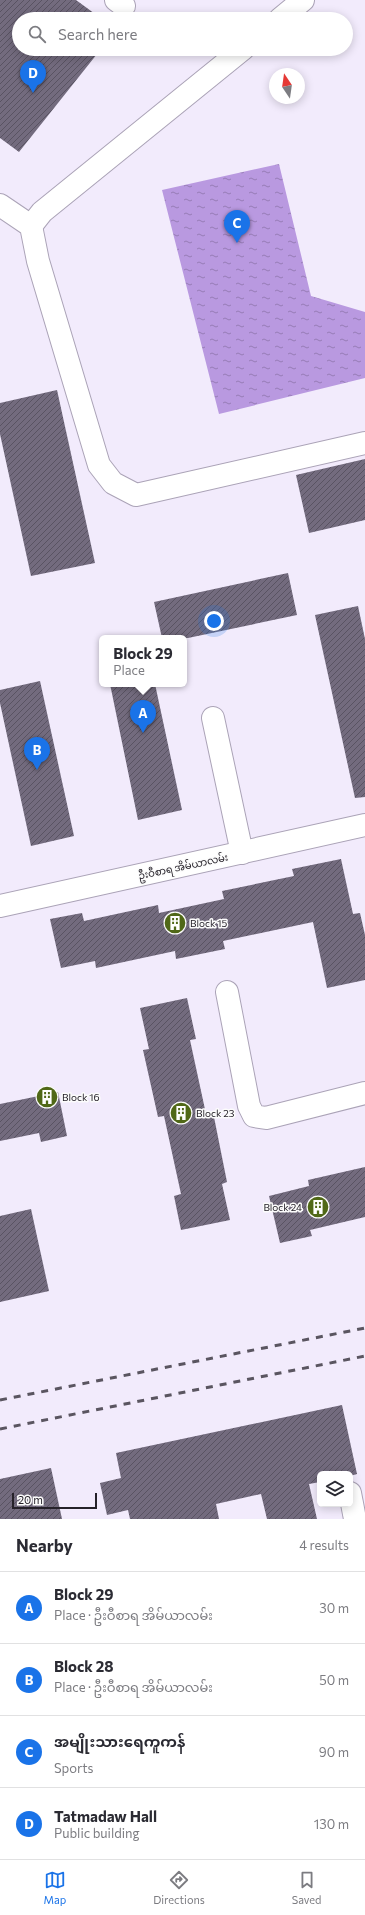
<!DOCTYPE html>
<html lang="en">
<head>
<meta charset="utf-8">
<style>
	body { margin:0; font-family:Commissioner,"Noto Sans Myanmar",sans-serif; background:#f2f2f3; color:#2b2b33 }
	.controls { position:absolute; right:12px; bottom:12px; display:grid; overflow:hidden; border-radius:6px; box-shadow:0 2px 10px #0003 }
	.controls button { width:36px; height:36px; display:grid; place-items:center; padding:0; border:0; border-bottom:1px solid #e1e1e2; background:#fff; color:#2b2b33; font:20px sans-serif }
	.compass { position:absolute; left:269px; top:68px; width:36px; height:36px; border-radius:50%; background:#fff; box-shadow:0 2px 10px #0003; rotate:347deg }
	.scale { position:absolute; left:12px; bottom:10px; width:85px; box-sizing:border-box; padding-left:4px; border:2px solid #252129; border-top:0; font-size:11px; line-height:14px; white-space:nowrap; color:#252129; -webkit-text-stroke:3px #fcfcfc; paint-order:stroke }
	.you { position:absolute; left:214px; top:621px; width:14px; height:14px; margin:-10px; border:3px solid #fff; border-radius:50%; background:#1a73e8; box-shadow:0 0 0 6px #1a73e833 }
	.badge { display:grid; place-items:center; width:26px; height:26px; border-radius:50%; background:#1a73e8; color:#fff; font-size:13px; font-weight:700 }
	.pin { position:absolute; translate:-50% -33px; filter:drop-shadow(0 1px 2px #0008) }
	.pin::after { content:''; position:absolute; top:21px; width:14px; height:12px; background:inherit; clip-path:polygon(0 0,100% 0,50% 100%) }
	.popup { position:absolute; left:99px; top:635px; width:88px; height:52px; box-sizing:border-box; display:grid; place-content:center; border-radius:6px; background:#fff; filter:drop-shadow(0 1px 3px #0005); font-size:13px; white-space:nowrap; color:#7c7c81 }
	.popup b { font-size:15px; color:#2b2b33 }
	.popup::after { content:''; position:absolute; left:50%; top:100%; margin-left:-8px; border:8px solid transparent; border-top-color:#fff }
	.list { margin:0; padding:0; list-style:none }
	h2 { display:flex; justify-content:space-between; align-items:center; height:52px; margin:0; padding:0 16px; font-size:17px }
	h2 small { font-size:13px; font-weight:400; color:#7c7c81 }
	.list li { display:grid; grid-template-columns:26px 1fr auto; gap:12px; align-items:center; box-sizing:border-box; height:72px; padding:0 16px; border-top:1px solid #e1e1e2 }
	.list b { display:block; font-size:15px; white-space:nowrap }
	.list p { margin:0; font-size:13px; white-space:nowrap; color:#7c7c81 }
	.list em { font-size:13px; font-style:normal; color:#7c7c81 }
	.icon { flex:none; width:22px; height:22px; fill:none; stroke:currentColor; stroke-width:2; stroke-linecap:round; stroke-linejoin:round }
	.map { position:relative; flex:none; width:365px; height:1519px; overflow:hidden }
	.search { position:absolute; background:#fff; box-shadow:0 2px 10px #0003; left:12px; right:12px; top:12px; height:44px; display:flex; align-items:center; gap:10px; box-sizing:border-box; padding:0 14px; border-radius:22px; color:#7c7c81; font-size:15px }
	.sheet { height:340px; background:#fff }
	nav { display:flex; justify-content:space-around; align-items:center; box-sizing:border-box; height:56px; border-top:1px solid #e1e1e2; background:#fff; font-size:11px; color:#7c7c81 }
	nav a { display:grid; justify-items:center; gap:2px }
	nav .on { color:#1a73e8 }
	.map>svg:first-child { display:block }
</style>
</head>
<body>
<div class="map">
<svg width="365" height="1519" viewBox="0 0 365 1519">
	<defs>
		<pattern id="water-ripples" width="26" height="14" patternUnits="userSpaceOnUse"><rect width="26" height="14" fill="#b999e0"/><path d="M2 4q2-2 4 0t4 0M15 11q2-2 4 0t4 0" fill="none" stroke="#967cb6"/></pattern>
		<pattern id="building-hatch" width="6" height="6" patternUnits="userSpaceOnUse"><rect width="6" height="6" fill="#736b7e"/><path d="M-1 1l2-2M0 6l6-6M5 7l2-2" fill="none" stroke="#595362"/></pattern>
	</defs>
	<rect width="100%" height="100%" fill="#f2ebfc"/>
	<!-- water -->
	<polygon fill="url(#water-ripples)" points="279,164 311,296 365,312 365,378 219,414 162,190"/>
	<!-- building -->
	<g fill="url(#building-hatch)">
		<polygon points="0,0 76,0 102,19 19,19 19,49 101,49 19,152 0,138"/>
		<polygon points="57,390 95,563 31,576 0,434 0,403"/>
		<polygon points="365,459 365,520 309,533 296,475"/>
		<polygon points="288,573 297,615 188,638 162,638 154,602"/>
		<polygon points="358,606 365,639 365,797 355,798 315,615"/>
		<polygon points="40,681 74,836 31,846 0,703 0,690"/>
		<polygon points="110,684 155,684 182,810 138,820"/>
		<polygon points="341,859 353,914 360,913 365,935 365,980 327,988 313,922 223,941 225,949 176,959 175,951 96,968 95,961 61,968 50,919 82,913 84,921 158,905 159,913 224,899 222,891 294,876 292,869"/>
		<polygon points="187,998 196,1039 190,1040 206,1114 213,1112 227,1182 222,1184 230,1220 181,1230 174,1196 181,1194 164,1116 158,1117 143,1050 149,1049 140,1008"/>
		<polygon points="58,1092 67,1136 41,1142 39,1133 0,1141 0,1104"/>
		<polygon points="365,1167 365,1217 310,1230 312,1236 280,1243 269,1196 309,1186 308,1180"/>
		<polygon points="31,1209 49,1291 0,1302 0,1216"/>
		<polygon points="342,1405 357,1474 350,1476 350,1474 320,1474 320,1482 309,1484 317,1519 267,1519 261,1494 216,1504 219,1519 130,1519 128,1510 107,1515 100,1483 121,1478 116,1453"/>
		<polygon points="51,1468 62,1519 0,1519 0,1479"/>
	</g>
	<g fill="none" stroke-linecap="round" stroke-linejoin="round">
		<!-- minor casing -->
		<g stroke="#aba3b7" stroke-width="24">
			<g id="minor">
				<polyline points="116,0 124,6"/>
				<polyline points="280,19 303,0"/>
				<polyline points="0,205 31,226 38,261 99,465 113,483 136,495 365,443"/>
				<polyline points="31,226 42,212 243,49"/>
				<polyline points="213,718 242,853"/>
				<polyline points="0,906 365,825"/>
				<polyline points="227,992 249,1106 254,1116 266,1118 365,1093"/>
				<polyline points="350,1493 355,1519"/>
			</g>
		</g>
		<!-- minor -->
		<use href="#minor" stroke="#fff" stroke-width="22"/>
		<!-- rail -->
		<g stroke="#5a5560" stroke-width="3" stroke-dasharray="7 7" stroke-linecap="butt">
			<polyline points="0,1400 365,1328"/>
			<polyline points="0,1429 365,1356"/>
		</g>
	</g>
	<!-- icons -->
	<defs>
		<g id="building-disc" transform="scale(1.15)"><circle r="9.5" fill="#506817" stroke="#fcfcfc"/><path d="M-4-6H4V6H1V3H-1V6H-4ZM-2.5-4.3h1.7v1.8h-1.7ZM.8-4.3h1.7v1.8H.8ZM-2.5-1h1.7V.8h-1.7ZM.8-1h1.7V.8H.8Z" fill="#fff"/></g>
	</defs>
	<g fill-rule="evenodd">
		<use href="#building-disc" x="175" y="923"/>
		<use href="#building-disc" x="47" y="1097"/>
		<use href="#building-disc" x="181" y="1113"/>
		<use href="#building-disc" x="318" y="1207"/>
	</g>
	<g text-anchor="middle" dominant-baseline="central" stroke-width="3" stroke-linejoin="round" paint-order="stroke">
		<!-- street labels -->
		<g font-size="10" fill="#252129" stroke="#fcfcfc">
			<text transform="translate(183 866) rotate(-12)">ဦးဝီစာရ အိမ်ယာလမ်း</text>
		</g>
		<!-- poi labels -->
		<g font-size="10" fill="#252129" stroke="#fcfcfc" text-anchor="start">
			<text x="190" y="923">Block 15</text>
			<text x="62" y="1097">Block 16</text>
			<text x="196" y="1113">Block 23</text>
			<text x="302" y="1207" text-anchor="end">Block 24</text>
		</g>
	</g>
</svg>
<div class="controls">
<button><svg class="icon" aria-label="layers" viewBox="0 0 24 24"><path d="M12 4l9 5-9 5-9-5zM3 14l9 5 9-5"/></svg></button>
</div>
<svg class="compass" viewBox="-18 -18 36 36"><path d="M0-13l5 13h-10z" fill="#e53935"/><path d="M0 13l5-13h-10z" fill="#7c7c81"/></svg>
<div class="scale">20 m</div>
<div class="you"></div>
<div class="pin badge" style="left:143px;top:733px">A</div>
<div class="popup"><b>Block 29</b>Place</div>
<div class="pin badge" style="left:37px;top:770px">B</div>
<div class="pin badge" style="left:237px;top:243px">C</div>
<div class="pin badge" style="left:33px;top:93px">D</div>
<div class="search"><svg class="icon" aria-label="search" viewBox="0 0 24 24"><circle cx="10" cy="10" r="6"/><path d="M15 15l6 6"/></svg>Search here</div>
</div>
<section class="sheet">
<h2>Nearby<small>4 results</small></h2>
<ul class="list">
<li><span class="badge">A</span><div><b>Block 29</b><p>Place · ဦးဝီစာရ အိမ်ယာလမ်း</p></div><em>30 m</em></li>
<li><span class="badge">B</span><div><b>Block 28</b><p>Place · ဦးဝီစာရ အိမ်ယာလမ်း</p></div><em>50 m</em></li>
<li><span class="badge">C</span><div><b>အမျိုးသားရေကူကန်</b><p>Sports</p></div><em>90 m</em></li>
<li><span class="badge">D</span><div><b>Tatmadaw Hall</b><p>Public building</p></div><em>130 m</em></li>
</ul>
</section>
<nav>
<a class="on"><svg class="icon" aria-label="map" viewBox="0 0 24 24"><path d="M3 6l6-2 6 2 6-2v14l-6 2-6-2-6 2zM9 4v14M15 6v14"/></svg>Map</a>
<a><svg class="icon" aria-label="directions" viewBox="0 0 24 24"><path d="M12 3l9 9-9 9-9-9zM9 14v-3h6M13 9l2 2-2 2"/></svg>Directions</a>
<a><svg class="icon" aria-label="saved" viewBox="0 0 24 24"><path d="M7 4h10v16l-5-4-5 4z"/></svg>Saved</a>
</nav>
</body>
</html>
